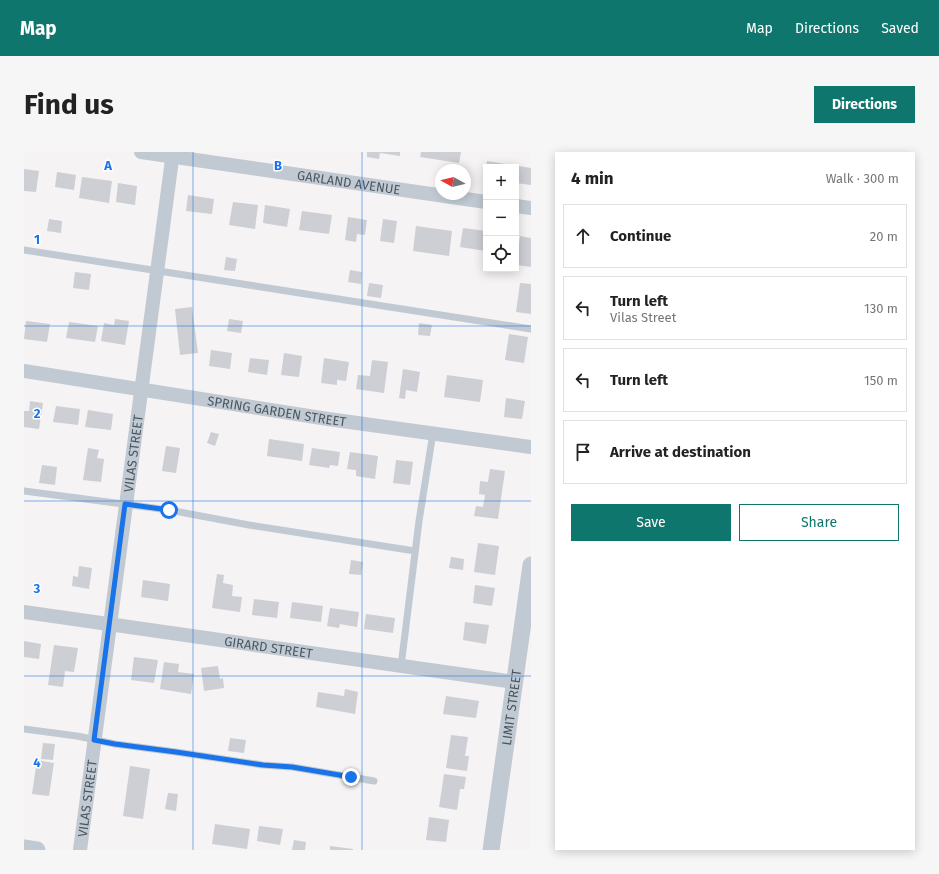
<!DOCTYPE html>
<html lang="en">
<head>
<meta charset="utf-8">
<style>
	body { margin:0; font-family:"Fira Sans",sans-serif; background:#f6f6f6; color:#222 }
	.controls { position:absolute; right:12px; top:12px; display:grid; overflow:hidden; border-radius:0px; box-shadow:0 2px 10px #0003 }
	.controls button { width:36px; height:36px; display:grid; place-items:center; padding:0; border:0; border-bottom:1px solid #e0e0e0; background:#fff; color:#222; font:20px sans-serif }
	.compass { position:absolute; left:411px; top:12px; width:36px; height:36px; border-radius:50%; background:#fff; box-shadow:0 2px 10px #0003; rotate:278deg }
	.stop { position:absolute; width:12px; height:12px; margin:-9px; border:3px solid #1a73e8; border-radius:50%; background:#fff }
	.stop.end { background:#1a73e8; border-color:#fff; box-shadow:0 1px 4px #0008 }
	.list { margin:0; padding:0; list-style:none }
	h2 { display:flex; justify-content:space-between; align-items:center; height:52px; margin:0; padding:0 16px; font-size:17px }
	h2 small { font-size:13px; font-weight:400; color:#767676 }
	.list li { display:grid; grid-template-columns:26px 1fr auto; gap:12px; align-items:center; box-sizing:border-box; height:64px; margin:0 8px 8px; padding:0 8px; border:1px solid #e0e0e0; border-radius:0px }
	.list b { display:block; font-size:15px; white-space:nowrap }
	.list p { margin:0; font-size:13px; white-space:nowrap; color:#767676 }
	.list em { font-size:13px; font-style:normal; color:#767676 }
	.actions { display:flex; gap:8px; padding:12px 16px }
	.actions a { flex:1; padding:9px 0; border:1px solid #0f766e; border-radius:0px; text-align:center; font-size:14px; color:#0f766e }
	.actions .main { background:#0f766e; color:#fff }
	.icon { flex:none; width:22px; height:22px; fill:none; stroke:currentColor; stroke-width:2; stroke-linecap:round; stroke-linejoin:round }
	.map { position:relative; flex:none; width:507px; height:698px; overflow:hidden; border-radius:0px }
	header { display:flex; align-items:center; gap:24px; box-sizing:border-box; height:56px; padding:0 20px; background:#0f766e; color:#fff }
	header strong { font-size:19px }
	nav { display:flex; gap:22px; margin-inline-start:auto; font-size:14px }
	.intro { display:flex; align-items:center; justify-content:space-between; box-sizing:border-box; height:96px; padding:0 24px }
	h1 { margin:0; font-size:28px }
	.button { padding:10px 18px; border-radius:0px; background:#0f766e; color:#fff; font-size:14px; font-weight:700 }
	main { display:flex; gap:24px; padding:0 24px }
	aside { flex:1; background:#fff; border-radius:0px; box-shadow:0 2px 10px #0003 }
	.map>svg:first-child { display:block }
</style>
</head>
<body>
<header>
<strong>Map</strong>
<nav><a>Map</a><a>Directions</a><a>Saved</a></nav>
</header>
<div class="intro"><h1>Find us</h1><a class="button">Directions</a></div>
<main>
<div class="map">
<svg width="507" height="698" viewBox="0 0 507 698">
	<rect width="100%" height="100%" fill="#f5f3f3"/>
	<!-- building -->
	<g fill="#cdcfd5">
		<polygon points="343,0 376,0 376,4 356,1 355,7 343,5"/>
		<polygon points="397,0 437,0 435,11 396,5"/>
		<polygon points="463,9 507,16 507,33 492,31 492,15 462,15"/>
		<polygon points="0,17 15,19 12,40 0,39"/>
		<polygon points="33,20 52,23 50,38 31,35"/>
		<polygon points="58,25 88,29 85,51 55,46"/>
		<polygon points="94,31 113,34 111,53 92,50"/>
		<polygon points="164,43 190,47 188,62 162,59"/>
		<polygon points="209,50 234,53 231,77 205,73"/>
		<polygon points="241,53 266,57 263,75 239,71"/>
		<polygon points="278,59 308,63 305,82 275,78"/>
		<polygon points="324,65 343,68 341,83 333,82 332,90 321,88"/>
		<polygon points="25,67 38,69 37,81 23,79"/>
		<polygon points="359,67 373,69 370,91 356,89"/>
		<polygon points="392,74 428,79 425,104 389,99"/>
		<polygon points="439,76 462,79 462,99 436,95"/>
		<polygon points="496,84 507,86 507,115 492,113"/>
		<polygon points="202,105 213,107 211,119 200,118"/>
		<polygon points="326,118 338,120 337,132 324,130"/>
		<polygon points="51,120 67,122 65,138 49,136"/>
		<polygon points="345,131 359,133 357,146 343,144"/>
		<polygon points="496,131 507,132 507,162 492,160"/>
		<polygon points="168,155 174,201 156,203 151,157"/>
		<polygon points="91,167 105,169 101,193 77,189 80,171 90,173"/>
		<polygon points="205,167 219,169 217,181 203,179"/>
		<polygon points="2,169 26,172 23,190 0,187"/>
		<polygon points="45,170 74,174 71,190 42,186"/>
		<polygon points="395,171 408,173 406,184 394,183"/>
		<polygon points="485,182 504,185 500,211 481,208"/>
		<polygon points="187,198 208,201 206,217 185,214"/>
		<polygon points="260,201 278,204 275,225 257,223"/>
		<polygon points="226,206 245,208 243,223 224,220"/>
		<polygon points="300,206 325,210 322,229 313,228 313,233 297,231"/>
		<polygon points="348,208 364,210 360,241 332,237 334,223 346,224"/>
		<polygon points="379,217 396,220 393,240 382,238 381,247 375,246"/>
		<polygon points="423,223 459,228 456,250 420,245"/>
		<polygon points="482,246 501,249 498,267 480,265"/>
		<polygon points="6,249 19,251 15,277 0,275 0,259 5,259"/>
		<polygon points="32,254 56,257 54,273 29,270"/>
		<polygon points="64,258 89,262 87,278 61,275"/>
		<polygon points="187,280 195,282 191,294 183,291"/>
		<polygon points="245,287 280,292 278,309 243,304"/>
		<polygon points="142,294 156,296 152,321 138,319"/>
		<polygon points="64,296 75,298 73,306 80,307 77,330 59,328"/>
		<polygon points="288,296 316,300 314,314 306,313 305,316 285,313"/>
		<polygon points="326,300 354,304 351,327 332,324 332,318 323,317"/>
		<polygon points="372,308 389,310 386,333 369,331"/>
		<polygon points="18,313 33,315 31,333 15,331"/>
		<polygon points="466,317 481,319 474,367 450,364 452,354 459,355 461,343 455,342 456,329 464,330"/>
		<polygon points="454,391 475,394 471,423 450,420"/>
		<polygon points="427,405 440,407 439,418 425,416"/>
		<polygon points="327,408 339,410 337,423 325,422"/>
		<polygon points="55,414 68,416 65,437 48,434 49,424 54,425"/>
		<polygon points="193,422 200,423 199,431 209,433 208,444 218,445 216,460 188,456"/>
		<polygon points="119,428 146,432 144,449 117,445"/>
		<polygon points="451,433 471,436 468,454 449,451"/>
		<polygon points="230,447 255,450 253,466 228,463"/>
		<polygon points="268,450 299,454 297,470 266,466"/>
		<polygon points="306,456 335,460 333,475 316,472 315,476 303,474"/>
		<polygon points="342,462 371,466 369,481 340,477"/>
		<polygon points="441,470 465,473 462,492 439,488"/>
		<polygon points="0,489 17,492 15,507 0,505"/>
		<polygon points="30,493 54,496 50,520 41,519 39,535 24,533"/>
		<polygon points="110,505 134,508 130,531 107,528"/>
		<polygon points="140,510 155,512 154,520 170,522 167,542 136,537"/>
		<polygon points="194,514 196,527 199,526 200,536 180,539 177,516"/>
		<polygon points="321,537 334,540 331,562 292,555 294,540 320,544"/>
		<polygon points="422,544 455,549 452,566 419,562"/>
		<polygon points="427,583 444,585 441,604 445,604 443,619 422,616"/>
		<polygon points="206,586 222,588 220,601 204,599"/>
		<polygon points="19,591 31,592 29,608 17,607"/>
		<polygon points="13,608 30,611 25,644 8,642"/>
		<polygon points="106,614 126,617 119,667 99,664"/>
		<polygon points="420,622 442,625 440,637 436,637 433,658 415,655"/>
		<polygon points="144,641 154,642 152,659 141,657"/>
		<polygon points="405,665 425,668 422,690 402,688"/>
		<polygon points="191,672 226,677 223,697 188,692"/>
		<polygon points="235,674 259,677 256,693 233,689"/>
		<polygon points="270,688 282,690 281,698 268,698"/>
		<polygon points="306,694 329,697 329,698 306,698"/>
	</g>
	<g fill="none" stroke-linecap="round" stroke-linejoin="round">
		<!-- service -->
		<g stroke="#c1cad2" stroke-width="7">
			<polyline points="0,98 507,177"/>
			<polyline points="0,339 145,358 225,373 391,399"/>
			<polyline points="377,514 395,369 409,281"/>
			<polyline points="0,577 53,584 91,592 152,600 239,613 268,615 350,629"/>
		</g>
		<!-- minor -->
		<g stroke="#c1cad2" stroke-width="14">
			<path id="s1" d="M117 0 462 50"/>
			<polyline points="492,54 507,56"/>
			<path id="s2" d="M0 219 304 267 507 295"/>
			<path id="s3" d="M0 460 490 530"/>
			<path id="s4" d="M56 698 149 0"/>
		</g>
		<!-- tertiary -->
		<g stroke="#c1cad2" stroke-width="17">
			<polyline points="0,696 13,698"/>
			<path id="s5" d="M467 698 507 413"/>
		</g>
	</g>
	<g fill="none" stroke-linecap="round" stroke-linejoin="round">
		<!-- route -->
		<polyline stroke="#1a73e8" stroke-width="5" points="145,358 101,352 70,588 91,592 152,600 239,613 268,615 327,625"/>
	</g>
	<!-- grid -->
	<path fill="none" stroke="#1a73e8" stroke-width="1" stroke-opacity="0.55" d="M169 0V698M338 0V698M0 174H507M0 349H507M0 524H507"/>
	<g text-anchor="middle" dominant-baseline="central" stroke-width="3" stroke-linejoin="round" paint-order="stroke">
		<!-- street labels -->
		<g font-size="13" fill="#4a5661" stroke="#fff">
			<text stroke="none"><textPath href="#s1" startOffset="210">GARLAND AVENUE</textPath></text>
			<text stroke="none"><textPath href="#s2" startOffset="256">SPRING GARDEN STREET</textPath></text>
			<text stroke="none"><textPath href="#s4" startOffset="400">VILAS STREET</textPath></text>
			<text stroke="none"><textPath href="#s3" startOffset="247">GIRARD STREET</textPath></text>
			<text stroke="none"><textPath href="#s5" startOffset="144">LIMIT STREET</textPath></text>
			<text stroke="none"><textPath href="#s4" startOffset="52">VILAS STREET</textPath></text>
		</g>
	</g>
	<g font-size="13" text-anchor="middle" font-weight="bold" fill="#1a73e8" stroke="#fff" stroke-width="3" stroke-linejoin="round" paint-order="stroke">
		<text x="84" y="18">A</text>
		<text x="254" y="18">B</text>
		<text x="13" y="92">1</text>
		<text x="13" y="266">2</text>
		<text x="13" y="441">3</text>
		<text x="13" y="615">4</text>
	</g>
</svg>
<div class="controls">
<button>+</button>
<button>−</button>
<button><svg class="icon" aria-label="locate" viewBox="0 0 24 24"><circle cx="12" cy="12" r="6"/><path d="M12 2v4M12 18v4M2 12h4M18 12h4"/></svg></button>
</div>
<svg class="compass" viewBox="-18 -18 36 36"><path d="M0-13l5 13h-10z" fill="#e53935"/><path d="M0 13l5-13h-10z" fill="#767676"/></svg>
<div class="stop" style="left:145px;top:358px"></div>
<div class="stop end" style="left:327px;top:625px"></div>
</div>
<aside>
<h2>4 min<small>Walk · 300 m</small></h2>
<ul class="list">
<li><svg class="icon" aria-label="ahead" viewBox="0 0 24 24"><path d="M12 20V5M6 11l6-6 6 6"/></svg><div><b>Continue</b></div><em>20 m</em></li>
<li><svg class="icon" aria-label="left" viewBox="0 0 24 24"><path d="M17 20v-9H6M10 6l-5 5 5 5"/></svg><div><b>Turn left</b><p>Vilas Street</p></div><em>130 m</em></li>
<li><svg class="icon" aria-label="left" viewBox="0 0 24 24"><path d="M17 20v-9H6M10 6l-5 5 5 5"/></svg><div><b>Turn left</b></div><em>150 m</em></li>
<li><svg class="icon" aria-label="arrive" viewBox="0 0 24 24"><path d="M6 21V4h12l-3 4 3 4H6"/></svg><div><b>Arrive at destination</b></div></li>
</ul>
<div class="actions"><a class="main">Save</a><a>Share</a></div>
</aside>
</main>
</body>
</html>
